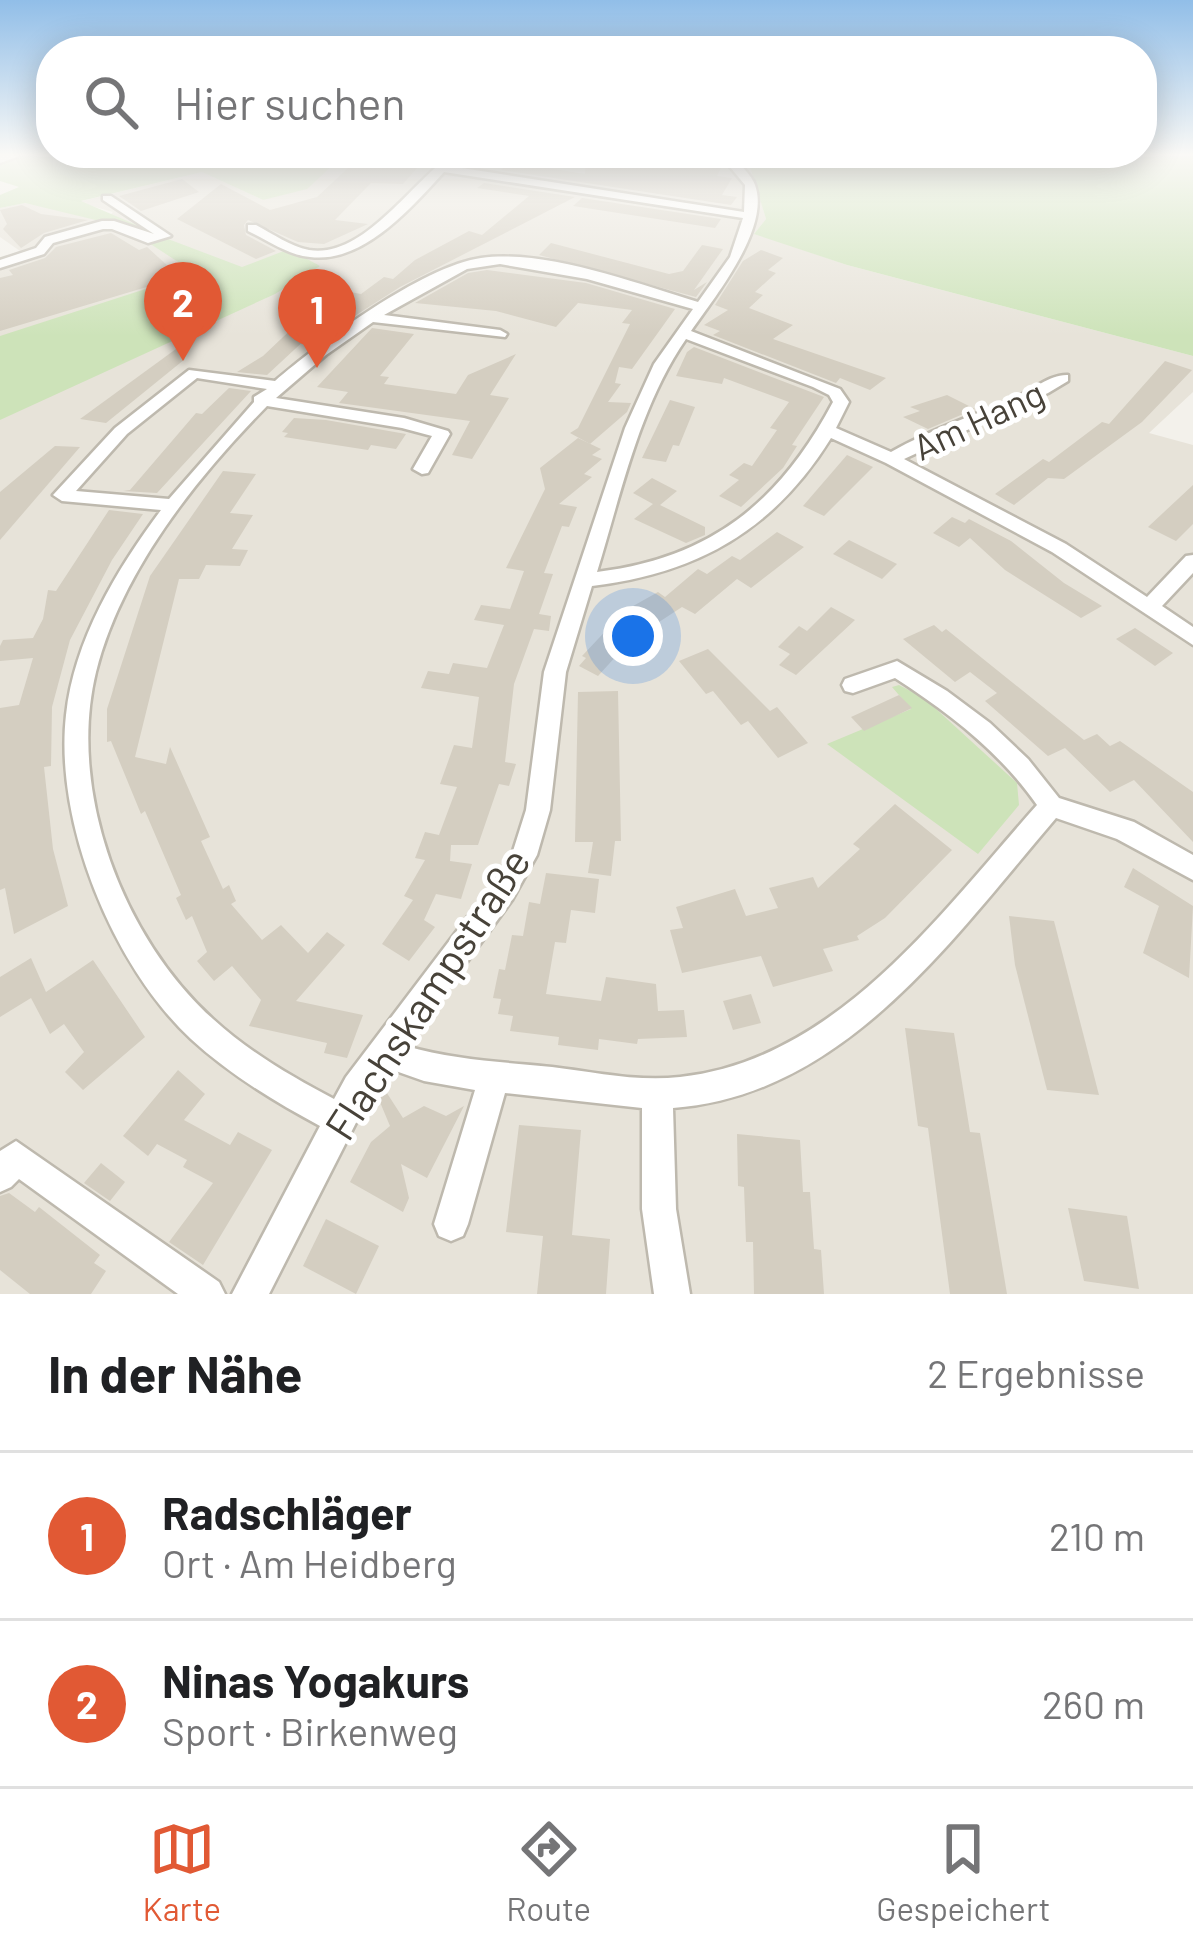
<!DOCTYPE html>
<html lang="de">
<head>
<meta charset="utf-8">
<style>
	body { margin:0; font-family:Barlow,sans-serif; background:#f6f6f6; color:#202124 }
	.you { position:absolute; left:633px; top:636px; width:42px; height:42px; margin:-30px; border:9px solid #fff; border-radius:50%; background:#1a73e8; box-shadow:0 0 0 18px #1a73e833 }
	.badge { display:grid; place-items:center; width:78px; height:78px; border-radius:50%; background:#e15934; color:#fff; font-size:39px; font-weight:700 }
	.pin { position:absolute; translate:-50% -99px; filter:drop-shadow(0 3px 6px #0008) }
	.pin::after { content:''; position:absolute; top:63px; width:42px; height:36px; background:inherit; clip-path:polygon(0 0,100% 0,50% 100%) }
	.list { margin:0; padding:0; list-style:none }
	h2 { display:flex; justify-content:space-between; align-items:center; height:156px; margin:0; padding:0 48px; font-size:51px }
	h2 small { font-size:39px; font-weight:400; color:#757577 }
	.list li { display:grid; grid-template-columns:78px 1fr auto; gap:36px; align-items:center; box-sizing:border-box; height:168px; padding:0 48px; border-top:3px solid #e0e0e0 }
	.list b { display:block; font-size:45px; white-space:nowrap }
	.list p { margin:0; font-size:39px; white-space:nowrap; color:#757577 }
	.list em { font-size:39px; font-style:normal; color:#757577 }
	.icon { flex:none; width:66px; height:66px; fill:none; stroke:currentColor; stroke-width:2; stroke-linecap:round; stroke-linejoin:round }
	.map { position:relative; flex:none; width:1193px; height:1294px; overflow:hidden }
	.search { position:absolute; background:#fff; box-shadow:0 6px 30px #0003; left:36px; right:36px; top:36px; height:132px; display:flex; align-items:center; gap:30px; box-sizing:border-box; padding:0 42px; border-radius:48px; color:#757577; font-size:45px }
	.sheet { height:492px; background:#fff }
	nav { display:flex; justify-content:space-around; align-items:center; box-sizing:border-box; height:168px; border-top:3px solid #e0e0e0; background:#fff; font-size:33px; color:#757577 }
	nav a { display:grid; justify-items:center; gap:6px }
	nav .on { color:#e15934 }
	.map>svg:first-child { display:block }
</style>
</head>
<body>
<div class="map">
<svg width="1193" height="1294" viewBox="0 0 1193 1294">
	<rect width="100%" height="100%" fill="#f3f1eb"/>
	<!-- residential -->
	<polygon fill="#e7e3d9" points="344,155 732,155 751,167 766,219 755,233 847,265 1193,356 1193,392 1149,433 1193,445 1193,1294 0,1294 0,259 20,251 0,237 0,208 24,203 91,216 102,224 113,212 78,202 202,172 263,200 329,170"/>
	<!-- green -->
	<g fill="#cde3b9">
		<polygon points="18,155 344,155 307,189 263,200 202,172 81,201 162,236 25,203 0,208 0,195 19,187 0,181 0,163"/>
		<polygon points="731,155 1193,155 1193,356 847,265 754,234 766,219 750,167"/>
		<polygon points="168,239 242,267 289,249 320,266 275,294 0,420 0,336 195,273 146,241"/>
		<polygon points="899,685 924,698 1017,783 1019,805 978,854 827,744 911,709 892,687"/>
	</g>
	<!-- building -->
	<g fill="#d4cec1">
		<polygon points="362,155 425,159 403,184 371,183 335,220 368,224 324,244 298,242 248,220 244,225 246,235 276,251 256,259 177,219 221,184 270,210 317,197"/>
		<polygon points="586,155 709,155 710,163 722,166 717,176 732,178 722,195 737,197 731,205 501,170 510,162 585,174"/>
		<polygon points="182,179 199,192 141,211 119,196"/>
		<polygon points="484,183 575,197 400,287 350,319 316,314 345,291 361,294 384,277 393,279 415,260 469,231 482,235 529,196 477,188"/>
		<polygon points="582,198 721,219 715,228 573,206"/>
		<polygon points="22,205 41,214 88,220 44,233 21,248 3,229 7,224 0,210"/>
		<polygon points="111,233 139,250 147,247 180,277 0,331 0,278 13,275 9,270 45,258 56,247"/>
		<polygon points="551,243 669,274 683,271 702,245 723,249 694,290 707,282 696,297 539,255"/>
		<polygon points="761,250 783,258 768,270 776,273 755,292 763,295 749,308 793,325 773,339 886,378 870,390 840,378 836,383 713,335 720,331 704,325 728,310 715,305 743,261"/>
		<polygon points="487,270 586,283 675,309 632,369 619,367 615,383 621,384 608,402 631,403 627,412 590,444 570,433 578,428 630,324 622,323 632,310 578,303 556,327 496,311 415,303 468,273"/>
		<polygon points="300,321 322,324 267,375 237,372 263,356"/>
		<polygon points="372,328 414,334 380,376 389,377 384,384 456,394 468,375 516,354 490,395 509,398 472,459 452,455 470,421 339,403 348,392 317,387"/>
		<polygon points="694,347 824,397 792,445 797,446 783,468 741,507 719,496 739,480 729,475 744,463 752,466 777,430 770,428 789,402 724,378 722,384 676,376 687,352"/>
		<polygon points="176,349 185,359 106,423 80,419"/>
		<polygon points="1165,361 1192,370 1142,422 1064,479 1048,478 1014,505 995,494 1043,459 1049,462 1102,422 1109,424"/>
		<polygon points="229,388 251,391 157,493 123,491 130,490 196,413 202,414"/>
		<polygon points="947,395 975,409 928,429 903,417 920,411 910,407"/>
		<polygon points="670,400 695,407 679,446 673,445 666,462 642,458"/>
		<polygon points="294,418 326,420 406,434 396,449 371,445 368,450 284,437 288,433 282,432"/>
		<polygon points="578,438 601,449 592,455 602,459 584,474 592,477 559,504 577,507 569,527 562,526 544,573 553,574 539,614 551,616 549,631 534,629 514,684 505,762 516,764 509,786 499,784 478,845 451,845 450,861 472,864 461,899 436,894 424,920 435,927 409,961 382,944 413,900 404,896 425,860 415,858 425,832 439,835 457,787 440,784 454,745 472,748 479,697 421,688 428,671 449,674 453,663 487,668 504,625 474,620 481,605 510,609 524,571 506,568 545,489 540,468"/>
		<polygon points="55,446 80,447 0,540 0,492"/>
		<polygon points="847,455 873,467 824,516 803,506"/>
		<polygon points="223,471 256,474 230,513 253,515 232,549 248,550 240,566 206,565 199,579 179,579 135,757 166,764 170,747 210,837 201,841 223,889 229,885 236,901 231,904 262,940 281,925 308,953 327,932 345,945 296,1001 363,1015 347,1058 324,1053 327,1043 249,1026 261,1000 232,966 214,981 197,961 207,952 192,916 186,920 176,898 181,895 145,811 141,814 111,741 107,742 107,709 150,576"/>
		<polygon points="652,478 677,491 660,505 705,527 705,535 686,543 634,519 653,504 633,493"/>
		<polygon points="1193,485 1193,524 1176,541 1148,527"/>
		<polygon points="109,510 143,514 112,560 70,640 52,707 51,766 44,767 53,849 68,906 14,934 5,888 0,890 0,708 19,705 33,658 0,661 0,646 3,640 33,638 43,619 48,590 56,591"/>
		<polygon points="952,517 965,523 969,519 1011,541 1064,583 1102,606 1081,618 1005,570 970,538 959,547 933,533"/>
		<polygon points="777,532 804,547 751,588 737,579 695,614 682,607 630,641 598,676 579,666 586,658 582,656 614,622 610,619 658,592 665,597 698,569 707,574 732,556 740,560"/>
		<polygon points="849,540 897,564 882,579 833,554"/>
		<polygon points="831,607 855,620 796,675 779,665 790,654 778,647 799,626 807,631"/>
		<polygon points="934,625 942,632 946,629 1084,740 1097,734 1110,746 1120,741 1193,792 1193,842 1134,780 1110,792 1065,748 1048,756 985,701 997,693 970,672 955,682 903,639"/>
		<polygon points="1135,628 1173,653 1155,666 1116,639"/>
		<polygon points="708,649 770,711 777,707 808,743 778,758 748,721 741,725 713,691 706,694 679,661"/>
		<polygon points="618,691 621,841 615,841 611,876 588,873 593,842 575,842 578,692"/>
		<polygon points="899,695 912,708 864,731 851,717"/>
		<polygon points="895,804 952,850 885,918 857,936 859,940 823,949 833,971 773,987 761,956 682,973 670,930 683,928 676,907 735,889 746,916 778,908 769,888 813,877 818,888 860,849 853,844"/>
		<polygon points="1133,868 1193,906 1189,978 1143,953 1159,906 1124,887"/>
		<polygon points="546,873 599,879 595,913 571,910 566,943 555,942 546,994 601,1001 606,977 656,984 658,1011 684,1010 687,1037 638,1039 637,1044 599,1039 598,1050 558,1045 559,1037 510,1031 513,1016 498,1014 501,999 493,998 499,969 505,970 512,935 523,936 529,902 540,904"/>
		<polygon points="1009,916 1054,921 1099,1095 1047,1090 1015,965"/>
		<polygon points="31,958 46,992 93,960 145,1037 83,1090 65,1072 84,1052 64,1024 50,1034 31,998 0,1017 0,977"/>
		<polygon points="751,994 761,1023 733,1030 723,1001"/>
		<polygon points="905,1028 954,1033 970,1132 980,1133 1007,1294 950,1294 928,1128 918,1126"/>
		<polygon points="178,1070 205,1094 184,1120 230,1145 238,1132 272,1150 203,1265 169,1242 213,1183 183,1167 187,1160 157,1144 148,1156 123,1136"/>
		<polygon points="383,1087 403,1118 424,1106 446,1116 464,1106 427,1178 401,1164 409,1198 403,1212 350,1182 371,1142 390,1126 377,1095"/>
		<polygon points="519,1125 581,1130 572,1235 610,1239 606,1294 537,1294 543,1236 506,1232"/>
		<polygon points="737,1134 800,1140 803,1192 810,1192 814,1249 821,1250 824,1294 754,1294 753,1242 746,1242 744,1187 738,1186"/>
		<polygon points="101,1163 125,1182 110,1201 84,1183"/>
		<polygon points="9,1193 35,1212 39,1207 100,1255 94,1263 106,1271 91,1294 30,1294 0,1270 0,1196"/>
		<polygon points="1068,1208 1127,1216 1139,1289 1084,1281"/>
		<polygon points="326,1219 379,1246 356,1294 303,1266"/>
	</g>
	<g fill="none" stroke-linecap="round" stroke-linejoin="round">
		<!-- minor casing -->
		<g stroke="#beb9ae" stroke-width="5">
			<g id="minor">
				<polygon points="18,155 17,157 0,163 0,156"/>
				<path d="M720 155H731C738 163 752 175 755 185 771 228 714 298 691 331L840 389 849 402 836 428 891 452C931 429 974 416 1016 397 1033 390 1050 374 1068 375V381L1048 393 904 459 1066 544 1147 597 1186 556 1193 555V573L1162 606 1193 627V645L1052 552 886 463 831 438C774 530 698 573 592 586L566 672 550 810 537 855 512 900 406 1046C454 1060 503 1062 552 1067 594 1072 637 1082 680 1077 836 1060 940 914 1037 805 1000 752 949 713 895 678L853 693 845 691 842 685 845 679 897 661 947 691 990 723 1028 759 1059 798 1134 822 1193 855V880L1117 839 1056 818C954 937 844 1096 673 1108L676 1209 690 1294H654L642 1209V1108L505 1093 468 1224 463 1236 451 1241 439 1236 434 1224 475 1090 424 1081 390 1069 368 1099 269 1294H232L320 1126C275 1102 229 1074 191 1039 113 966 54 823 66 715 74 640 117 569 161 510L62 501 53 495 115 428 189 370 275 381C319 343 423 266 481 258 546 249 635 283 698 302L730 257 743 218 444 172C412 207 363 264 310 257 288 255 267 240 248 231V225H256C273 234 290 246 309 250 363 259 411 183 449 157L454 160 449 166 744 212 745 185ZM500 264 587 279 693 309 654 364 625 428 544 672 526 810 513 851 494 882 346 1077 334 1099C292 1077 249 1052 213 1019 123 938 67 791 96 672 121 572 196 478 267 406L402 428 432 436 413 469 422 474 428 473 450 434 448 431 404 418 276 398 326 355 373 322 505 337 507 334 500 330 384 315 467 269ZM686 339 813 387 829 395 833 402C780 502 711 558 597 572 621 494 639 407 686 339ZM197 378 267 389 254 397V402L169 499 76 491 127 434Z"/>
				<polygon points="103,196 111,196 171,236 148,243 112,229 103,229 53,243 44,254 0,268 0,260 36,248 45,237 102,221 114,221 154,234 103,200"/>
				<polygon points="16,1141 219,1282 225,1294 178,1294 19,1179 11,1187 0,1192 0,1151"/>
			</g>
		</g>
		<!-- minor -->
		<use href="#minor" fill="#fff" fill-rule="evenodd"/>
	</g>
	<!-- sky -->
	<linearGradient id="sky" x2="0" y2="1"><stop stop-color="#91bee8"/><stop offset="0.46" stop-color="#faf9f6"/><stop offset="1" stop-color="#faf9f6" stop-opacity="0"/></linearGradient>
	<rect width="1193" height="336" fill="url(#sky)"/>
	<g text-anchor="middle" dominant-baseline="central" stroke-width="10" stroke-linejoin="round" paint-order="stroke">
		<!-- far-street labels -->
		<g font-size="36" fill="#474239" stroke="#fff">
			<text transform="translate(978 419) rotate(-25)">Am Hang</text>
		</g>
		<!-- street labels -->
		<g font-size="42" fill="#474239" stroke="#fff">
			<text transform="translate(426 993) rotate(-57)">Flachskampstraße</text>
		</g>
	</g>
</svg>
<div class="you"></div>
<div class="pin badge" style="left:317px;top:368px">1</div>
<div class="pin badge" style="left:183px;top:361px">2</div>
<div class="search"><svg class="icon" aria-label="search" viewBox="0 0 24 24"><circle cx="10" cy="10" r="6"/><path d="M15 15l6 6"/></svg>Hier suchen</div>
</div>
<section class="sheet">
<h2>In der Nähe<small>2 Ergebnisse</small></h2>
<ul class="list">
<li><span class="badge">1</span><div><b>Radschläger</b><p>Ort · Am Heidberg</p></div><em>210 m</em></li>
<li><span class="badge">2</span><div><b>Ninas Yogakurs</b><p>Sport · Birkenweg</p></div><em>260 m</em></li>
</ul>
</section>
<nav>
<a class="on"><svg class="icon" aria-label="map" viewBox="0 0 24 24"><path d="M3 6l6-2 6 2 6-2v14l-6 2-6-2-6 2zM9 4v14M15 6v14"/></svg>Karte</a>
<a><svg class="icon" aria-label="directions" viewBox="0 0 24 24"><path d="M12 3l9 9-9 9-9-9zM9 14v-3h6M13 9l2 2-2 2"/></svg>Route</a>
<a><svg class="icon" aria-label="saved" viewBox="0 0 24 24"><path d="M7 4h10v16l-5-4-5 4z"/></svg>Gespeichert</a>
</nav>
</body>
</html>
